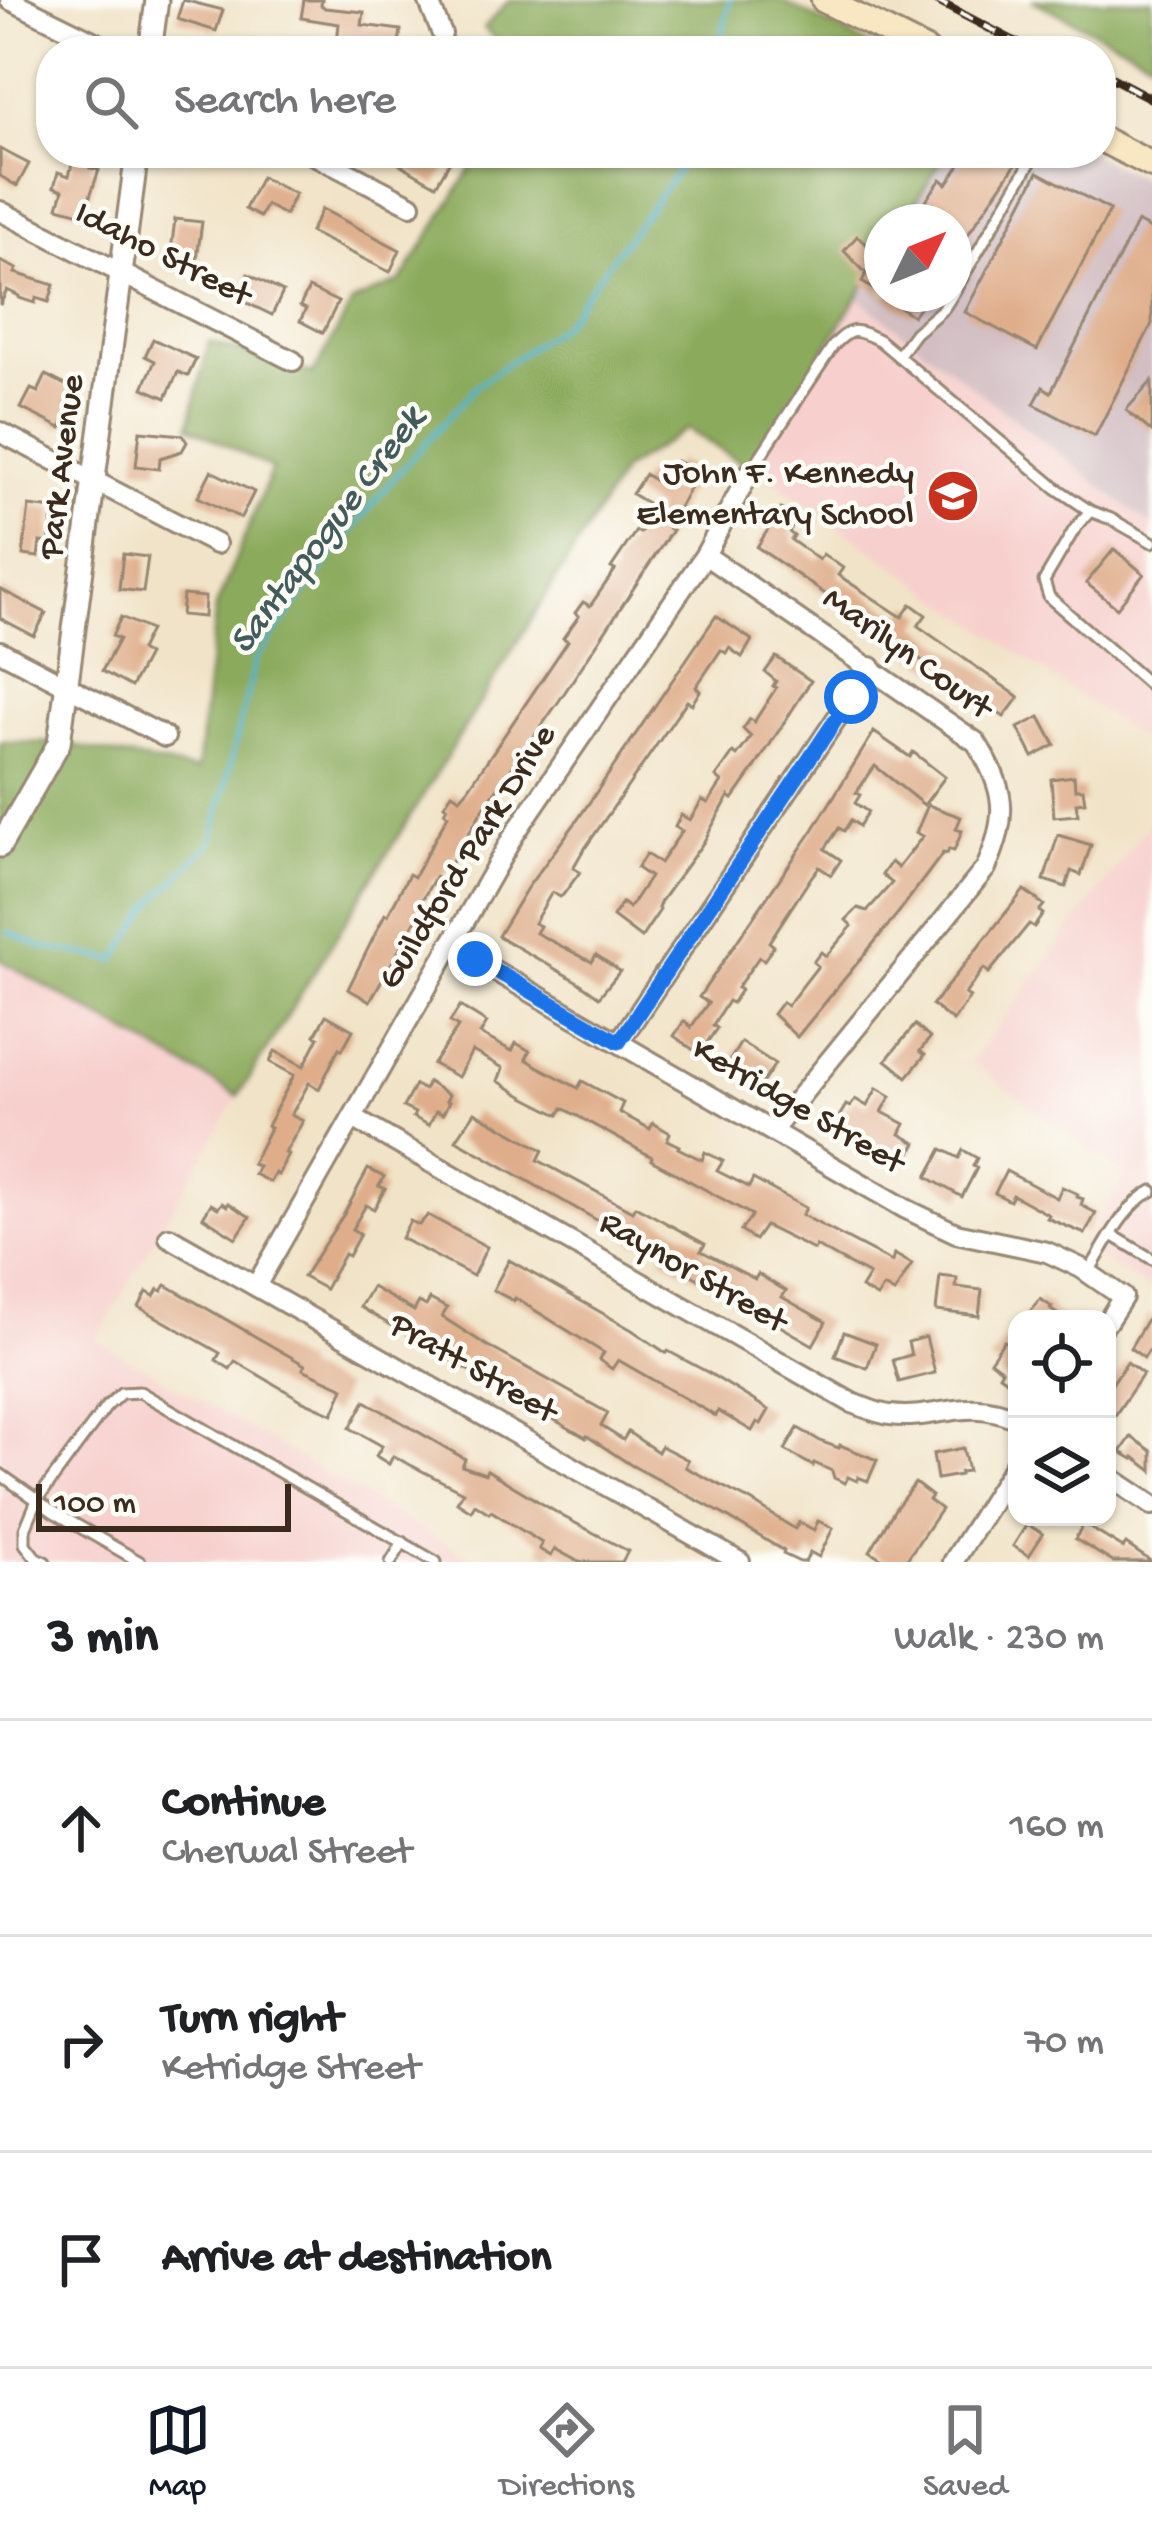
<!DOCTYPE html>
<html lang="en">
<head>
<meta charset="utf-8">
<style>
	body { margin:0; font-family:"Gochi Hand",sans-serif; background:#f2f2f2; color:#202124 }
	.controls { position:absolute; right:36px; bottom:36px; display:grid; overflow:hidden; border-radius:24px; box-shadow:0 3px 9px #0004 }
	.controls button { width:108px; height:108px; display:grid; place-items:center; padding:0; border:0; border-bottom:3px solid #e0e0e0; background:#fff; color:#202124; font:60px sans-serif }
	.compass { position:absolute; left:864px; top:204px; width:108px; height:108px; border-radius:50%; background:#fff; box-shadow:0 3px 9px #0004; rotate:47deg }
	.scale { position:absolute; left:36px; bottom:30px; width:255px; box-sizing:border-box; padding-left:12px; border:6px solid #3b2a1e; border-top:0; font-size:33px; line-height:42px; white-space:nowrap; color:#3b2a1e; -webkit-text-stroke:9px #fdfcf7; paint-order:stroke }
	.stop { position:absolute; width:36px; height:36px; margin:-27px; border:9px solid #1a73e8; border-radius:50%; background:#fff }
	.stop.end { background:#1a73e8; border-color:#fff; box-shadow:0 3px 12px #0008 }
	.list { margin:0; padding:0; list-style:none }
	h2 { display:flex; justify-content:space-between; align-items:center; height:156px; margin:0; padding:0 48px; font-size:51px }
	h2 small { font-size:39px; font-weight:400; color:#757577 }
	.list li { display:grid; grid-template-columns:78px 1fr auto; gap:36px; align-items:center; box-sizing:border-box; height:216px; padding:0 48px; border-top:3px solid #e0e0e0 }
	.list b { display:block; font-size:45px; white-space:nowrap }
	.list p { margin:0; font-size:39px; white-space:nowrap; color:#757577 }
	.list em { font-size:39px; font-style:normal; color:#757577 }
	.icon { flex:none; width:66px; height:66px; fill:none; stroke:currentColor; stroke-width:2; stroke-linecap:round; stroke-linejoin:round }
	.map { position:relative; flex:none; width:1152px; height:1562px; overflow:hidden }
	.search { position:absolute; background:#fff; box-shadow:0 3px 9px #0004; left:36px; right:36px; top:36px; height:132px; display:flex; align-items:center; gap:30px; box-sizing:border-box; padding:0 42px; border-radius:48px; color:#757577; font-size:45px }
	.sheet { height:804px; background:#fff }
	nav { display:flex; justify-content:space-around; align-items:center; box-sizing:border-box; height:168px; border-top:3px solid #e0e0e0; background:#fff; font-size:33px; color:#757577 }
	nav a { display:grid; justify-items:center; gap:6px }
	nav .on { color:#111827 }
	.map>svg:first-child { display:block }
</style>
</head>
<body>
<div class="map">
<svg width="1152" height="1562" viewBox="0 0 1152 1562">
	<rect width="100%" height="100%" fill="#fdfcf7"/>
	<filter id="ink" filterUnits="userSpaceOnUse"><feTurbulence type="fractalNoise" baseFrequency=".00833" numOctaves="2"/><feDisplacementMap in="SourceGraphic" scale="24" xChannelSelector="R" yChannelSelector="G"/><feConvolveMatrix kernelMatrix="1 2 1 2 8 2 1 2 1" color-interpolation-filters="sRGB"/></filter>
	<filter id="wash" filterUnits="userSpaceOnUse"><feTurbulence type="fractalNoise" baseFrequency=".004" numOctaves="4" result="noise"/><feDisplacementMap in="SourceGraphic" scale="48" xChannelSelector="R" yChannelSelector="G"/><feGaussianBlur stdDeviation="2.7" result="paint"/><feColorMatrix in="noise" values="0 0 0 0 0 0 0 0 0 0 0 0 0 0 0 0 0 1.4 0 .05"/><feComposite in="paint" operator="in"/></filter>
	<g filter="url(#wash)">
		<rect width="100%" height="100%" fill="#f1e3c7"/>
		<!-- built -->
		<g fill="#f7d0cd">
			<polygon points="857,297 1152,526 1152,747 751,465"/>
			<polygon points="1152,819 1152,1290 1082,1248 1125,1175 971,1062"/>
			<polygon points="0,960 238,1096 96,1340 477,1562 0,1562"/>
		</g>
		<!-- industrial -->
		<polygon fill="#d2bec3" points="946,153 1089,153 1152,183 1152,526 857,297 882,257 882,294 954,294 954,222 903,222"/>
		<!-- forest -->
		<g fill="#8baa5c" stroke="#636a3d" stroke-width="3">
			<polygon points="509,0 780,0 881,51 507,51 484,28"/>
			<polygon points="1032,0 1152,0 1152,60"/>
			<polygon points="481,153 513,153 529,161 534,153 946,153 903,222 882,222 882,257 751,469 687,429 624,469 238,1096 0,960 0,742 59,743 197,771 216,607 272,469 189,426 209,342 313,374 353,302 401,281"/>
		</g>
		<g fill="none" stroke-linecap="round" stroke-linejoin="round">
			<!-- stream -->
			<g stroke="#4fb5cd" stroke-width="4.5">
				<polyline points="718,51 730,0"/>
				<polyline points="8,932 41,947 116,960 151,905 212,842 255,661 312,582 388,485 477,385 563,324 691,153"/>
			</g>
		</g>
		<g id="blocks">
			<!-- building -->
			<g fill="#dfad8a">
				<polygon points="183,0 223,10 216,31 177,19"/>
				<polygon points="304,0 322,0 321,5 325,8 364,12 362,25 401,30 398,51 336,51 339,24 301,18"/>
				<polygon points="0,149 29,164 17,186 0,176"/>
				<polygon points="75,153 97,153 90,168 99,170 84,214 58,207 63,190 54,187 58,172 69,176"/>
				<polygon points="380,153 432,153 449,163 436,185"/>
				<polygon points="968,153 1011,153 1019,159 954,255 954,222 911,222 941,179 947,184"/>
				<polygon points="1038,172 1110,210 1037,350 965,312"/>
				<polygon points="261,177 295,194 285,215 266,205 260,217 245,209"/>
				<polygon points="322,209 400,250 390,272 310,232"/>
				<polygon points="175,219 202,222 195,273 173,270 175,252 171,252"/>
				<polygon points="1137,222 1152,230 1152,324 1095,436 1034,404 1043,387 1051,392"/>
				<polygon points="857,236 882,257 882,294 928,294 913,316 862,282 866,273 844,251"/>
				<polygon points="0,261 17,269 15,273 54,285 49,302 36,298 35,303 19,298 19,296 7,290 0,305"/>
				<polygon points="248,274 283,292 272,315 237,298"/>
				<polygon points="309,288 338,302 323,333 300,321 306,309 300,306"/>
				<polygon points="153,339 196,359 188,376 178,372 166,398 143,388 155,361 145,356"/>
				<polygon points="46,375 71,388 67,396 75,400 61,428 21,408 31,389 38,392"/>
				<polygon points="1152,381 1152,432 1126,410"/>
				<polygon points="140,431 182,435 187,442 182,451 160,458 159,469 136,466"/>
				<polygon points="677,461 698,472 668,528 672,530 559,701 483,809 441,880 435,877 421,902 425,904 370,1001 348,989 385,914 388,915 409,874 414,877 448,815 444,812 447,807 444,805 452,793 460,798 468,789 568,641 563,638 579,616 575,613 583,602 590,606 615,570 611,568 636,531 640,533 657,509 632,494 645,474 663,486"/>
				<polygon points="211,471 254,492 241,518 198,497"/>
				<polygon points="29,506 54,509 49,543 40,542 38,557 23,555"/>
				<polygon points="781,509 797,520 789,532 794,536 791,540 819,560 823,554 843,568 838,575 902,617 911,604 926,615 918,626 1019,697 1004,717 757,547"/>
				<polygon points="1114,549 1144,574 1117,608 1086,583"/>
				<polygon points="123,554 148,557 143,592 119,589"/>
				<polygon points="0,589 46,613 34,636 0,618"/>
				<polygon points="183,595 205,597 204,617 181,615"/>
				<polygon points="716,616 752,640 742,657 729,648 726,653 721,650 696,687 700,691 692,704 687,701 581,854 573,868 580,872 563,895 560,897 552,892 534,923 540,926 536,933 592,962 596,955 620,971 599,997 578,982 498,936 527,888 574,825"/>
				<polygon points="121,617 150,630 140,650 148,655 131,687 102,671 119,639 112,636"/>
				<polygon points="776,657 811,681 754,769 733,799 729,796 703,843 661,901 658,908 660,910 641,938 613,917 622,903 629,908 650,877 637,868 646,854 660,863 682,831 675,827 681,815 690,820 702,800 708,803 722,782 716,777 733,753 737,756 751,737 743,729 750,719 754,722 776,688 773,686 776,681 765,672"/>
				<polygon points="1040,717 1055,745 1033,757 1018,728"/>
				<polygon points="874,732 910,757 913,752 945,777 924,805 875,766 856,793 860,795 855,803 868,812 859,826 851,820 844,831 839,828 825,849 841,860 831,875 819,867 812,876 769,942 774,946 764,960 759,957 737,988 741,990 732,1003 728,1001 713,1025 717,1028 699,1054 674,1036 684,1021 691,1027 708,1003 699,997 813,830"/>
				<polygon points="1074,776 1075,789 1083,789 1085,802 1076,803 1078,815 1054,817 1051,779"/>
				<polygon points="928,805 961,817 956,829 962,831 954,851 949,849 947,854 943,853 899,912 797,1037 773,1014 782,1002 787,1006 818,966 813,962 821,952 826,956 852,926 846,920 858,908 867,911 892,883 882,875 891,862 898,868 923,836 916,833"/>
				<polygon points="1058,835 1091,845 1081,875 1071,871 1066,887 1044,880"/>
				<polygon points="1024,890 1044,905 1039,911 1043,914 1034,927 1029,924 989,973 984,968 965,994 970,997 953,1021 932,1005"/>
				<polygon points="460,1006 487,1023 480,1034 512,1051 516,1043 530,1051 526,1059 537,1066 578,1088 582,1081 623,1103 619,1112 650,1129 653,1123 670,1133 667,1140 679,1146 678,1148 702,1160 705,1152 723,1161 717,1171 749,1187 753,1179 806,1208 802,1215 892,1262 894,1254 912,1264 894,1293 884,1287 877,1297 861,1288 869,1275 816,1246 814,1250 765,1226 755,1240 741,1231 752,1215 651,1160 652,1157 563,1108 559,1115 524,1097 498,1081 503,1068 472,1051 458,1077 433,1064 458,1027 450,1022"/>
				<polygon points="326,1015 353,1030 342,1050 339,1048 319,1089 309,1083 291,1115 303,1121 285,1153 288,1154 278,1175 275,1173 270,1182 254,1174 258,1166 252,1164 270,1128 267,1126 294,1075 270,1062 275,1051 304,1066 319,1037 315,1035"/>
				<polygon points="915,1025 930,1038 920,1051 925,1055 907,1077 886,1060"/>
				<polygon points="741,1042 775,1064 758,1090 743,1081 746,1076 729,1062"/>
				<polygon points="428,1082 449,1095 446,1101 449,1102 443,1114 436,1111 429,1125 413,1117 415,1113 403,1107 415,1085 424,1090"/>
				<polygon points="877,1088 891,1096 882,1112 905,1124 900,1134 916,1143 904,1164 891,1157 889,1161 858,1144 857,1146 841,1136 844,1131 834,1125 846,1105 850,1107 855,1099 867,1106"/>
				<polygon points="475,1112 543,1150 538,1160 632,1211 635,1206 705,1244 701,1251 755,1279 758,1274 786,1291 782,1297 826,1322 813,1345 662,1258 665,1252 642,1239 639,1244 456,1140"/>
				<polygon points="942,1149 959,1158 963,1150 977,1158 973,1166 977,1168 962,1197 927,1177"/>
				<polygon points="368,1169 384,1177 379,1186 385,1189 374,1209 366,1205 352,1229 360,1234 348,1256 344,1254 325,1289 303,1277 344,1214"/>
				<polygon points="1006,1171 1057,1198 1062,1187 1078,1194 1077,1197 1083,1199 1081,1205 1096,1213 1085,1234 1047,1218 1049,1215 1013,1195 1010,1201 995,1193"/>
				<polygon points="222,1203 227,1206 228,1203 250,1217 236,1238 203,1217 211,1204 218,1208"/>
				<polygon points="428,1215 487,1247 473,1276 401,1238 410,1221 419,1225"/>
				<polygon points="509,1260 632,1330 666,1353 668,1351 709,1373 769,1410 761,1424 757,1422 752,1431 718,1411 716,1416 618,1360 612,1369 599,1360 604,1353 515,1298 514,1301 493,1290"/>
				<polygon points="940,1276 957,1278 956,1287 982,1290 979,1316 936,1311"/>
				<polygon points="166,1285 305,1365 303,1369 344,1388 333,1414 303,1401 235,1361 230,1369 216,1360 220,1353 139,1307 147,1292 154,1296 158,1289 162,1291"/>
				<polygon points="372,1287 414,1311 419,1302 426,1306 430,1299 447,1308 442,1317 447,1320 486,1345 608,1413 601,1426 623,1440 628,1432 658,1452 661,1446 688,1460 685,1467 751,1501 795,1529 799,1522 814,1530 818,1521 833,1528 819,1557 810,1552 805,1562 800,1562 783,1554 784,1551 721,1513 631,1465 587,1436 586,1438 402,1332 360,1307"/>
				<polygon points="1040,1299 1052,1307 1050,1309 1064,1319 1025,1319"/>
				<polygon points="1152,1311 1152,1346 1144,1358 1130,1348"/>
				<polygon points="844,1332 876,1344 867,1368 835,1356"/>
				<polygon points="926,1337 935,1373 899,1382 893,1360 911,1355 908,1342"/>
				<polygon points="1004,1341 1017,1347 1017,1387 999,1375 1002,1370 990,1361"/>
				<polygon points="1127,1362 1143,1374 1107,1427 1107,1391"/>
				<polygon points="365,1401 465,1459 462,1466 485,1474 487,1470 564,1517 628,1551 622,1562 579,1562 555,1549 551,1556 539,1549 542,1543 491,1511 489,1513 475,1504 471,1511 457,1502 463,1492 393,1456 389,1464 376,1456 382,1446 350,1428"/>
				<polygon points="798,1428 822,1442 839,1448 840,1445 877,1460 868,1481 858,1477 857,1481 848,1477 845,1483 834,1478 832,1471 814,1463 813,1466 785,1450"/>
				<polygon points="1131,1437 1152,1451 1152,1471 1134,1457 1133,1459 1121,1452"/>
				<polygon points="963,1448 968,1471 960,1472 960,1475 937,1479 933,1454"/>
				<polygon points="915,1483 932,1496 929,1500 941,1509 905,1562 887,1562 870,1551 895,1509"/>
				<polygon points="1027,1524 1043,1534 1029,1556 1013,1546"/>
				<polygon points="1084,1524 1123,1548 1126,1544 1152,1562 1113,1562 1075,1539"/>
			</g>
		</g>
	</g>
	<g filter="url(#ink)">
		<use href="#blocks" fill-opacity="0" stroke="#968672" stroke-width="3"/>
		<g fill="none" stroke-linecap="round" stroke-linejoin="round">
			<!-- service casing -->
			<g stroke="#968672" stroke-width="15">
				<g id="service">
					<polyline points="954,292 1036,153"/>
					<polyline points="898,356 915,333 944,308 953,294"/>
					<path d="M750 472 833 346C852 326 855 329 879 340L1056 488 1090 511"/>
					<polyline points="1152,542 1111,519 1090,511 1074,530 1044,581 1049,597 1152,687"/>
					<polyline points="1112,1235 1152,1259"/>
					<path d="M1088 1273C1106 1245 1122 1207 1152 1191"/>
					<polyline points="0,1474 54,1512 140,1562"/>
					<polyline points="45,1562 35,1557 25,1544 25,1529 37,1500 106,1407 121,1393 140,1392 436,1562"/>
					<polyline points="391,1562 403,1542"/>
				</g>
			</g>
			<!-- minor casing -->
			<g stroke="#968672" stroke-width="24">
				<g id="minor">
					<polyline points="10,0 113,51"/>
					<polyline points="428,0 442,34"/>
					<polyline points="310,153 411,205"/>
					<polyline points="0,211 293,361"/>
					<polyline points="0,432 216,544"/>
					<path d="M705 555 976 742C1006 790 1009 815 986 868L772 1131"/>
					<polyline points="0,651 165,737"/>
					<polyline points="450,945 906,1209 956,1233 1047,1252 1081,1268 1123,1297 1107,1322"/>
					<polyline points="619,1042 871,667"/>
					<path d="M353 1118 852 1403C864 1407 878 1414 890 1415 938 1421 966 1395 1017 1419"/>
					<polyline points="169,1237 740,1562"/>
					<polyline points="256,1286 514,835 705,555 750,472"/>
					<polyline points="1107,1475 1152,1505"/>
					<polyline points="953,1562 1017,1461"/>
				</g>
			</g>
			<!-- tertiary casing -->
			<g stroke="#968672" stroke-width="27">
				<g id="tertiary">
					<polyline points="150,51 157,0"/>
					<polyline points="0,846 59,743 137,153"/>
				</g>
			</g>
			<!-- secondary casing -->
			<g stroke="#968672" stroke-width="30">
				<g id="secondary">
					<polyline points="824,0 926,51"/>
					<polyline points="1101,139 1152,165"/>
				</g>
			</g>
			<!-- service -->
			<use href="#service" stroke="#fff" stroke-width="9"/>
			<!-- minor -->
			<use href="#minor" stroke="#fff" stroke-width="18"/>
			<!-- tertiary -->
			<use href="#tertiary" stroke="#fff" stroke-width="21"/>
			<!-- secondary -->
			<use href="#secondary" stroke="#f9e7c3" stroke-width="24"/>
			<!-- rail casing -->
			<g stroke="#3b2a1e" stroke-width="9">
				<g id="rail">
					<polyline points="935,0 1033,51"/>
					<polyline points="1101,72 1152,99"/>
				</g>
			</g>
			<!-- rail -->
			<use href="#rail" stroke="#fdfcf7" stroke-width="4.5" stroke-dasharray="14" stroke-linecap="butt"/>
		</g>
	</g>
	<g fill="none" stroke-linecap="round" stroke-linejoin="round" filter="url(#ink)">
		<!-- route -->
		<polyline stroke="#1a73e8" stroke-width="15" points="475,959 619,1042 851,697"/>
	</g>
	<!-- icons -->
	<defs>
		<g id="school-disc" transform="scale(2.7)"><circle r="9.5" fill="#c8321e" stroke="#fdfcf7"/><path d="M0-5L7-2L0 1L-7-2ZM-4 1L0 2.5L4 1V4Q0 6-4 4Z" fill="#fff"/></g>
	</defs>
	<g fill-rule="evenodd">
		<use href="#school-disc" x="953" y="496"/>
	</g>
	<g text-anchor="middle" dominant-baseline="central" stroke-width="9" stroke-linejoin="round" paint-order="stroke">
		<!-- street labels -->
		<g font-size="36" fill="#3b2a1e" stroke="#fdfcf7">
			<text transform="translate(162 256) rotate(27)">Idaho Street</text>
			<text transform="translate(64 467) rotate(-83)">Park Avenue</text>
			<text transform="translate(906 655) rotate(36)">Marilyn Court</text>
			<text transform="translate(469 858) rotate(-58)">Guildford Park Drive</text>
			<text transform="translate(797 1108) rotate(30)">Ketridge Street</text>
			<text transform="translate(692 1274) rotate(30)">Raynor Street</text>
			<text transform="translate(472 1370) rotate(30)">Pratt Street</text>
		</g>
		<!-- poi labels -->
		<g font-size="36" fill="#3b2a1e" stroke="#fdfcf7" text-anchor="end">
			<text x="914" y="475">John F. Kennedy<tspan x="914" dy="41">Elementary School</tspan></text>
		</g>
		<!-- water labels -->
		<g font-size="39" font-style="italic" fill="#425b5b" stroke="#fdfcf7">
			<text transform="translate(329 532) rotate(-53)">Santapogue Creek</text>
		</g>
	</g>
</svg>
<div class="controls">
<button><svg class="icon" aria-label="locate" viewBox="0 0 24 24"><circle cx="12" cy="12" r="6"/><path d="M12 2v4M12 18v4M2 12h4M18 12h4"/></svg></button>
<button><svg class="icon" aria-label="layers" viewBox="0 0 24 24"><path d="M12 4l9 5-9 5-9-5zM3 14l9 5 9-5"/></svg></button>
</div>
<svg class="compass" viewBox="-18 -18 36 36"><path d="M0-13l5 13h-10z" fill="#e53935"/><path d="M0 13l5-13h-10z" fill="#757577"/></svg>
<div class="scale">100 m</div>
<div class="stop" style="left:851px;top:697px"></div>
<div class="stop end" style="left:475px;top:959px"></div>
<div class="search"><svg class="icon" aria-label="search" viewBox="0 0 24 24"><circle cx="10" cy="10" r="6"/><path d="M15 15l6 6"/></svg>Search here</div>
</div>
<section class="sheet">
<h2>3 min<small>Walk · 230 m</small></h2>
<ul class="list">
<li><svg class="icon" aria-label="ahead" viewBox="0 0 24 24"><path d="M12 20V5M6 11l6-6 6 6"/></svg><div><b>Continue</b><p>Cherwal Street</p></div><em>160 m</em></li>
<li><svg class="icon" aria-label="right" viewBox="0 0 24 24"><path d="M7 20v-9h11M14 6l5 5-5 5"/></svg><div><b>Turn right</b><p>Ketridge Street</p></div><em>70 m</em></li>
<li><svg class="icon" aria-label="arrive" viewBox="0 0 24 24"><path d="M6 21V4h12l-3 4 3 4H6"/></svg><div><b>Arrive at destination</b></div></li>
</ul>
</section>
<nav>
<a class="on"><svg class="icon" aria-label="map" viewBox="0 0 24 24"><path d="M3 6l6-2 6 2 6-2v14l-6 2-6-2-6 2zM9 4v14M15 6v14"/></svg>Map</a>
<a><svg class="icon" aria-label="directions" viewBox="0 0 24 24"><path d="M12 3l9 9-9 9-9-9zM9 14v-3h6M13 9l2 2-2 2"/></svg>Directions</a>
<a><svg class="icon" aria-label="saved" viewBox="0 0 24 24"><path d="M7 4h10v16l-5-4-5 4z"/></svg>Saved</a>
</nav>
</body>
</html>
